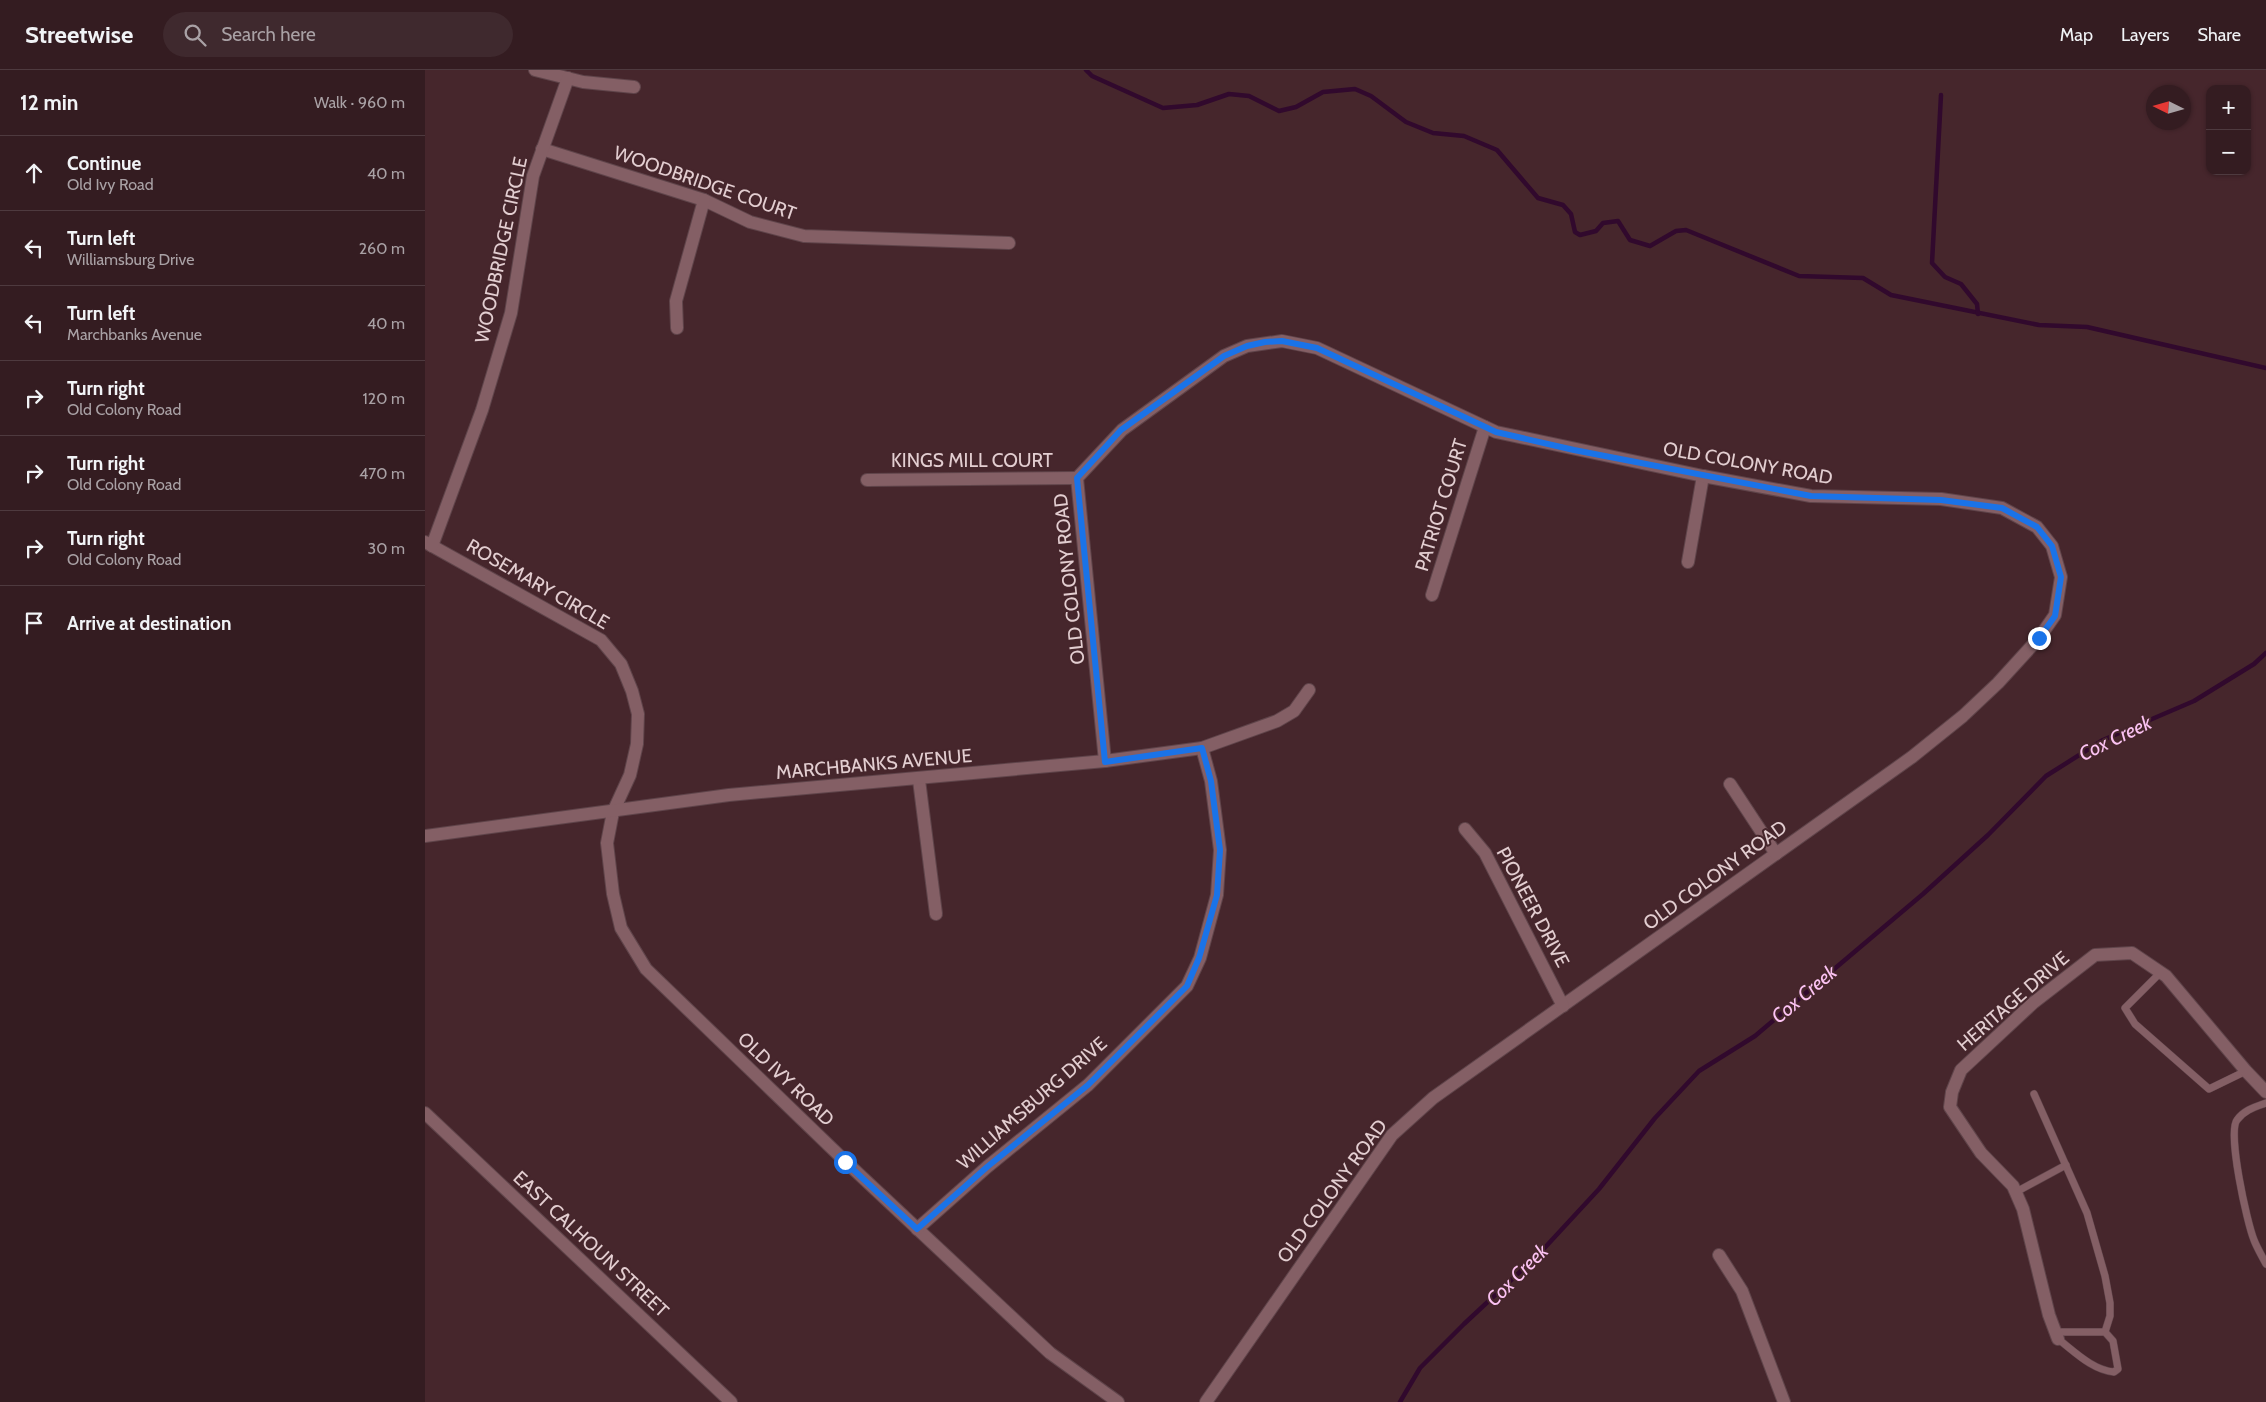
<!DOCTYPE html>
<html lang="en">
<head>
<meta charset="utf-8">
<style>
	body { margin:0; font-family:Cabin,sans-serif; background:#3f292e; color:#f1f3f6 }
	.controls { position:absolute; right:15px; top:15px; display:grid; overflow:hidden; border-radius:10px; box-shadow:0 1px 4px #0004 }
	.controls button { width:45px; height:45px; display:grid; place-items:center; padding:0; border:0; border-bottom:1px solid #4e3a3f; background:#341c21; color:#f1f3f6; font:25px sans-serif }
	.compass { position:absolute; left:1721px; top:15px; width:45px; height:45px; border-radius:50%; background:#341c21; box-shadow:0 1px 4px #0004; rotate:275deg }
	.stop { position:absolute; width:15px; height:15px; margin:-11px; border:4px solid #1a73e8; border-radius:50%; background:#fff }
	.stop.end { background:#1a73e8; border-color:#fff; box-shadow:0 1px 5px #0008 }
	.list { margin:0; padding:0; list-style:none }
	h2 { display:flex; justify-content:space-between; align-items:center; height:65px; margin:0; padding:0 20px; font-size:21px }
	h2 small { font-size:16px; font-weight:400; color:#a9a1a5 }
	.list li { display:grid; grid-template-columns:32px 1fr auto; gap:15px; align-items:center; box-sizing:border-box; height:75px; padding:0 20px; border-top:1px solid #4e3a3f }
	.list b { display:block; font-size:19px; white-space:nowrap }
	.list p { margin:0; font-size:16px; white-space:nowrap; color:#a9a1a5 }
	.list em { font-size:16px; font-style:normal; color:#a9a1a5 }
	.icon { flex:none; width:28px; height:28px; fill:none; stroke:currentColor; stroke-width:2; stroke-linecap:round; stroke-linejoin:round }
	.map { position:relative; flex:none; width:1841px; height:1332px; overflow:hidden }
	header { display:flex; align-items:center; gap:30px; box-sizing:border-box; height:70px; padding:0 25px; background:#341c21; border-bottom:1px solid #4e3a3f }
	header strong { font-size:24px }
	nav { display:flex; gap:28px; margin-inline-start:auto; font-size:18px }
	.search { width:350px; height:45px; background:#3f292e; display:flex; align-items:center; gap:12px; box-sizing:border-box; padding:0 18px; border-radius:28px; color:#a9a1a5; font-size:19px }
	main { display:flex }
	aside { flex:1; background:#341c21 }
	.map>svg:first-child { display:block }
</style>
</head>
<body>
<header>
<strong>Streetwise</strong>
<div class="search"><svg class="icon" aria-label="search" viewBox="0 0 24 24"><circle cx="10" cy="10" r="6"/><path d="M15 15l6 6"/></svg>Search here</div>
<nav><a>Map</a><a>Layers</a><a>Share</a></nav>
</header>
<main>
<aside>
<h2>12 min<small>Walk · 960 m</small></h2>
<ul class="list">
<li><svg class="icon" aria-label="ahead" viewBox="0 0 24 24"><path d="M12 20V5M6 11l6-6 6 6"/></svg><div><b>Continue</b><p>Old Ivy Road</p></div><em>40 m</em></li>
<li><svg class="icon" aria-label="left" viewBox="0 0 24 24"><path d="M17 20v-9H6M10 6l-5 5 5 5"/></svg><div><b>Turn left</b><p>Williamsburg Drive</p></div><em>260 m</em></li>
<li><svg class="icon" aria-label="left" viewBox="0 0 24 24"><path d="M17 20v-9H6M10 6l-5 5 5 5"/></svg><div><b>Turn left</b><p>Marchbanks Avenue</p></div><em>40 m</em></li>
<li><svg class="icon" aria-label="right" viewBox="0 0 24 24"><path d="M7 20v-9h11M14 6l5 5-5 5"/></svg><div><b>Turn right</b><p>Old Colony Road</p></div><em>120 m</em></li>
<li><svg class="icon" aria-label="right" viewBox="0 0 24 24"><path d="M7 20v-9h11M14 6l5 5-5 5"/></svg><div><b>Turn right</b><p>Old Colony Road</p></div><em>470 m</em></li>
<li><svg class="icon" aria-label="right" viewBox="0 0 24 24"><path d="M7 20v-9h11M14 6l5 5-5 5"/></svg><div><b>Turn right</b><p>Old Colony Road</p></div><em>30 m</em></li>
<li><svg class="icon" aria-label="arrive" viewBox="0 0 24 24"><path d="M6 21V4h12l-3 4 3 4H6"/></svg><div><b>Arrive at destination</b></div></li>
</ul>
</aside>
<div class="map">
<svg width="1841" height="1332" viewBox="0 0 1841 1332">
	<rect width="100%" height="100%" fill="#46262c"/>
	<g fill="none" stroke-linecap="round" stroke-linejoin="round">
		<!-- stream -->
		<g stroke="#31092d" stroke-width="4.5">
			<polyline points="661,0 667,6 738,38 772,35 804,24 824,26 854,41 871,37 898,22 930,19 946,26 981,52 1008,63 1039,66 1072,80 1113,128 1138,135 1146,144 1150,162 1155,165 1171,161 1178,153 1193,151 1205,170 1225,176 1251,161 1261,160 1374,206 1438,208 1466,225 1614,255 1662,257 1841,298"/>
			<polyline points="1516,25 1507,193 1520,207 1536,214 1552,234 1553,244"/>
			<polyline points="975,1332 995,1298 1039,1254 1113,1185 1174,1119 1230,1048 1274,1001 1330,966 1498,824 1563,765 1621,706 1678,670 1769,631 1829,594 1841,583"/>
		</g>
		<!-- service casing -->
		<g stroke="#5f444a" stroke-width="8">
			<g id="service">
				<polyline points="1736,902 1700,938 1710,954 1784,1019 1821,1001"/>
				<polyline points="1609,1024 1662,1143 1680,1206 1685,1233 1685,1246 1680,1262"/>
				<path d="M1841 1033C1830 1037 1819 1040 1812 1050 1802 1062 1822 1153 1829 1170 1832 1178 1837 1186 1841 1194"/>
				<polyline points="1591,1122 1641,1095"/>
				<path d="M1631 1262H1680L1688 1271 1693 1299 1689 1302C1667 1300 1649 1281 1633 1269"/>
			</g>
		</g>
		<!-- minor casing -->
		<g stroke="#5f444a" stroke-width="14">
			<g id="minor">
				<polyline points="110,0 158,12 209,17"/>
				<polyline points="117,79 279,130 325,152 379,166 584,173"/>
				<polyline points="252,258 251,231 279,130"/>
				<polyline points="442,410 652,408"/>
				<polyline points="0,472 176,570 196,594 207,621 213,644 212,674 205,705 188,742 182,773 188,824 196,858 221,899 421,1092 625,1283 693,1332"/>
				<polyline points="7,476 57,340 86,243 108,106 143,8"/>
				<polyline points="1263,492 1278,406"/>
				<polyline points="1007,525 1060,357"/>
				<polyline points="680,691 652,408 697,360 799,286 822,276 857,271 892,278 1071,362 1278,406 1386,426 1516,429 1577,438 1612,457 1627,476 1636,507 1630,545 1614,568 1573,613 1538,646 1487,687 1008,1028 967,1065 781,1332"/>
				<polyline points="494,710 511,844"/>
				<polyline points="1305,714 1351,784"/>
				<polyline points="1040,759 1060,783 1138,936"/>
				<polyline points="0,766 304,725 680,691 777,678 852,651 869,641 884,620"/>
				<polyline points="492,1159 562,1097 663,1015 762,916 775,888 792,825 795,780 786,711 777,678"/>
				<polyline points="1294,1185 1317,1221 1359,1332"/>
				<polyline points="1633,1269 1624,1245 1598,1139 1588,1116 1556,1083 1525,1037 1527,1022 1536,1000 1608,933 1670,885 1707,883 1741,906 1821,1001 1841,1022"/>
			</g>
		</g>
		<!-- tertiary casing -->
		<g stroke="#5f444a" stroke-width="14">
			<polyline id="tertiary" points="0,1043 306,1332"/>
		</g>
		<!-- service -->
		<use href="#service" stroke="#845f65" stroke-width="7"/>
		<!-- minor -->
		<use href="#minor" stroke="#845f65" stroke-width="12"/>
		<!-- tertiary -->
		<use href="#tertiary" stroke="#845f65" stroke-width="12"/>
	</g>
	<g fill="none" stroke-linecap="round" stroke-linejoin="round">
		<!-- route -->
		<polyline stroke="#1a73e8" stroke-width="6" points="420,1092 492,1159 562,1097 663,1015 762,916 774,888 792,825 795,780 786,711 777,678 680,692 652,408 696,360 799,286 822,276 840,272 857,271 892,278 1071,362 1149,380 1386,426 1516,430 1577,438 1612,457 1627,476 1636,507 1630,546 1614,568"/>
	</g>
	<g text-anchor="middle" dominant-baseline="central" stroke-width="4" stroke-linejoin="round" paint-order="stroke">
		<!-- street labels -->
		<g font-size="19" fill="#e3ced1" stroke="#46262c">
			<text transform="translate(280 113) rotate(19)">WOODBRIDGE COURT</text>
			<text transform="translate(76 180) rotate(-78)">WOODBRIDGE CIRCLE</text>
			<text x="547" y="390">KINGS MILL COURT</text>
			<text transform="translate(1323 393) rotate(10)">OLD COLONY ROAD</text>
			<text transform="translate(1016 435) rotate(-73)">PATRIOT COURT</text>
			<text transform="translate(644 509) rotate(-96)">OLD COLONY ROAD</text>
			<text transform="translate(113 514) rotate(30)">ROSEMARY CIRCLE</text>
			<text transform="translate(449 694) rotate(-5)">MARCHBANKS AVENUE</text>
			<text transform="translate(1290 805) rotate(-36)">OLD COLONY ROAD</text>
			<text transform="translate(1108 837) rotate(62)">PIONEER DRIVE</text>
			<text transform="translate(1588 931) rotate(-41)">HERITAGE DRIVE</text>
			<text transform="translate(361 1009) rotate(44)">OLD IVY ROAD</text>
			<text transform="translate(607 1033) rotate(-41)">WILLIAMSBURG DRIVE</text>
			<text transform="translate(907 1121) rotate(-54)">OLD COLONY ROAD</text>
			<text transform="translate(166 1174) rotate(43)">EAST CALHOUN STREET</text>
		</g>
		<!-- water labels -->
		<g font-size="20" font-style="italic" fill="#fcc3f3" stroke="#46262c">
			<text transform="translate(1690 668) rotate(-26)">Cox Creek</text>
			<text transform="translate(1379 924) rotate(-40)">Cox Creek</text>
			<text transform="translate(1092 1205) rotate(-45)">Cox Creek</text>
		</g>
	</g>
</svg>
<div class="controls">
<button>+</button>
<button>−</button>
</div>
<svg class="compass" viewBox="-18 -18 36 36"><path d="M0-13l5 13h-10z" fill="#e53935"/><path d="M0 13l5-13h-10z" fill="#a9a1a5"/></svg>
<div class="stop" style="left:420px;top:1092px"></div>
<div class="stop end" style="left:1614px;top:568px"></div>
</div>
</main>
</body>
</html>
